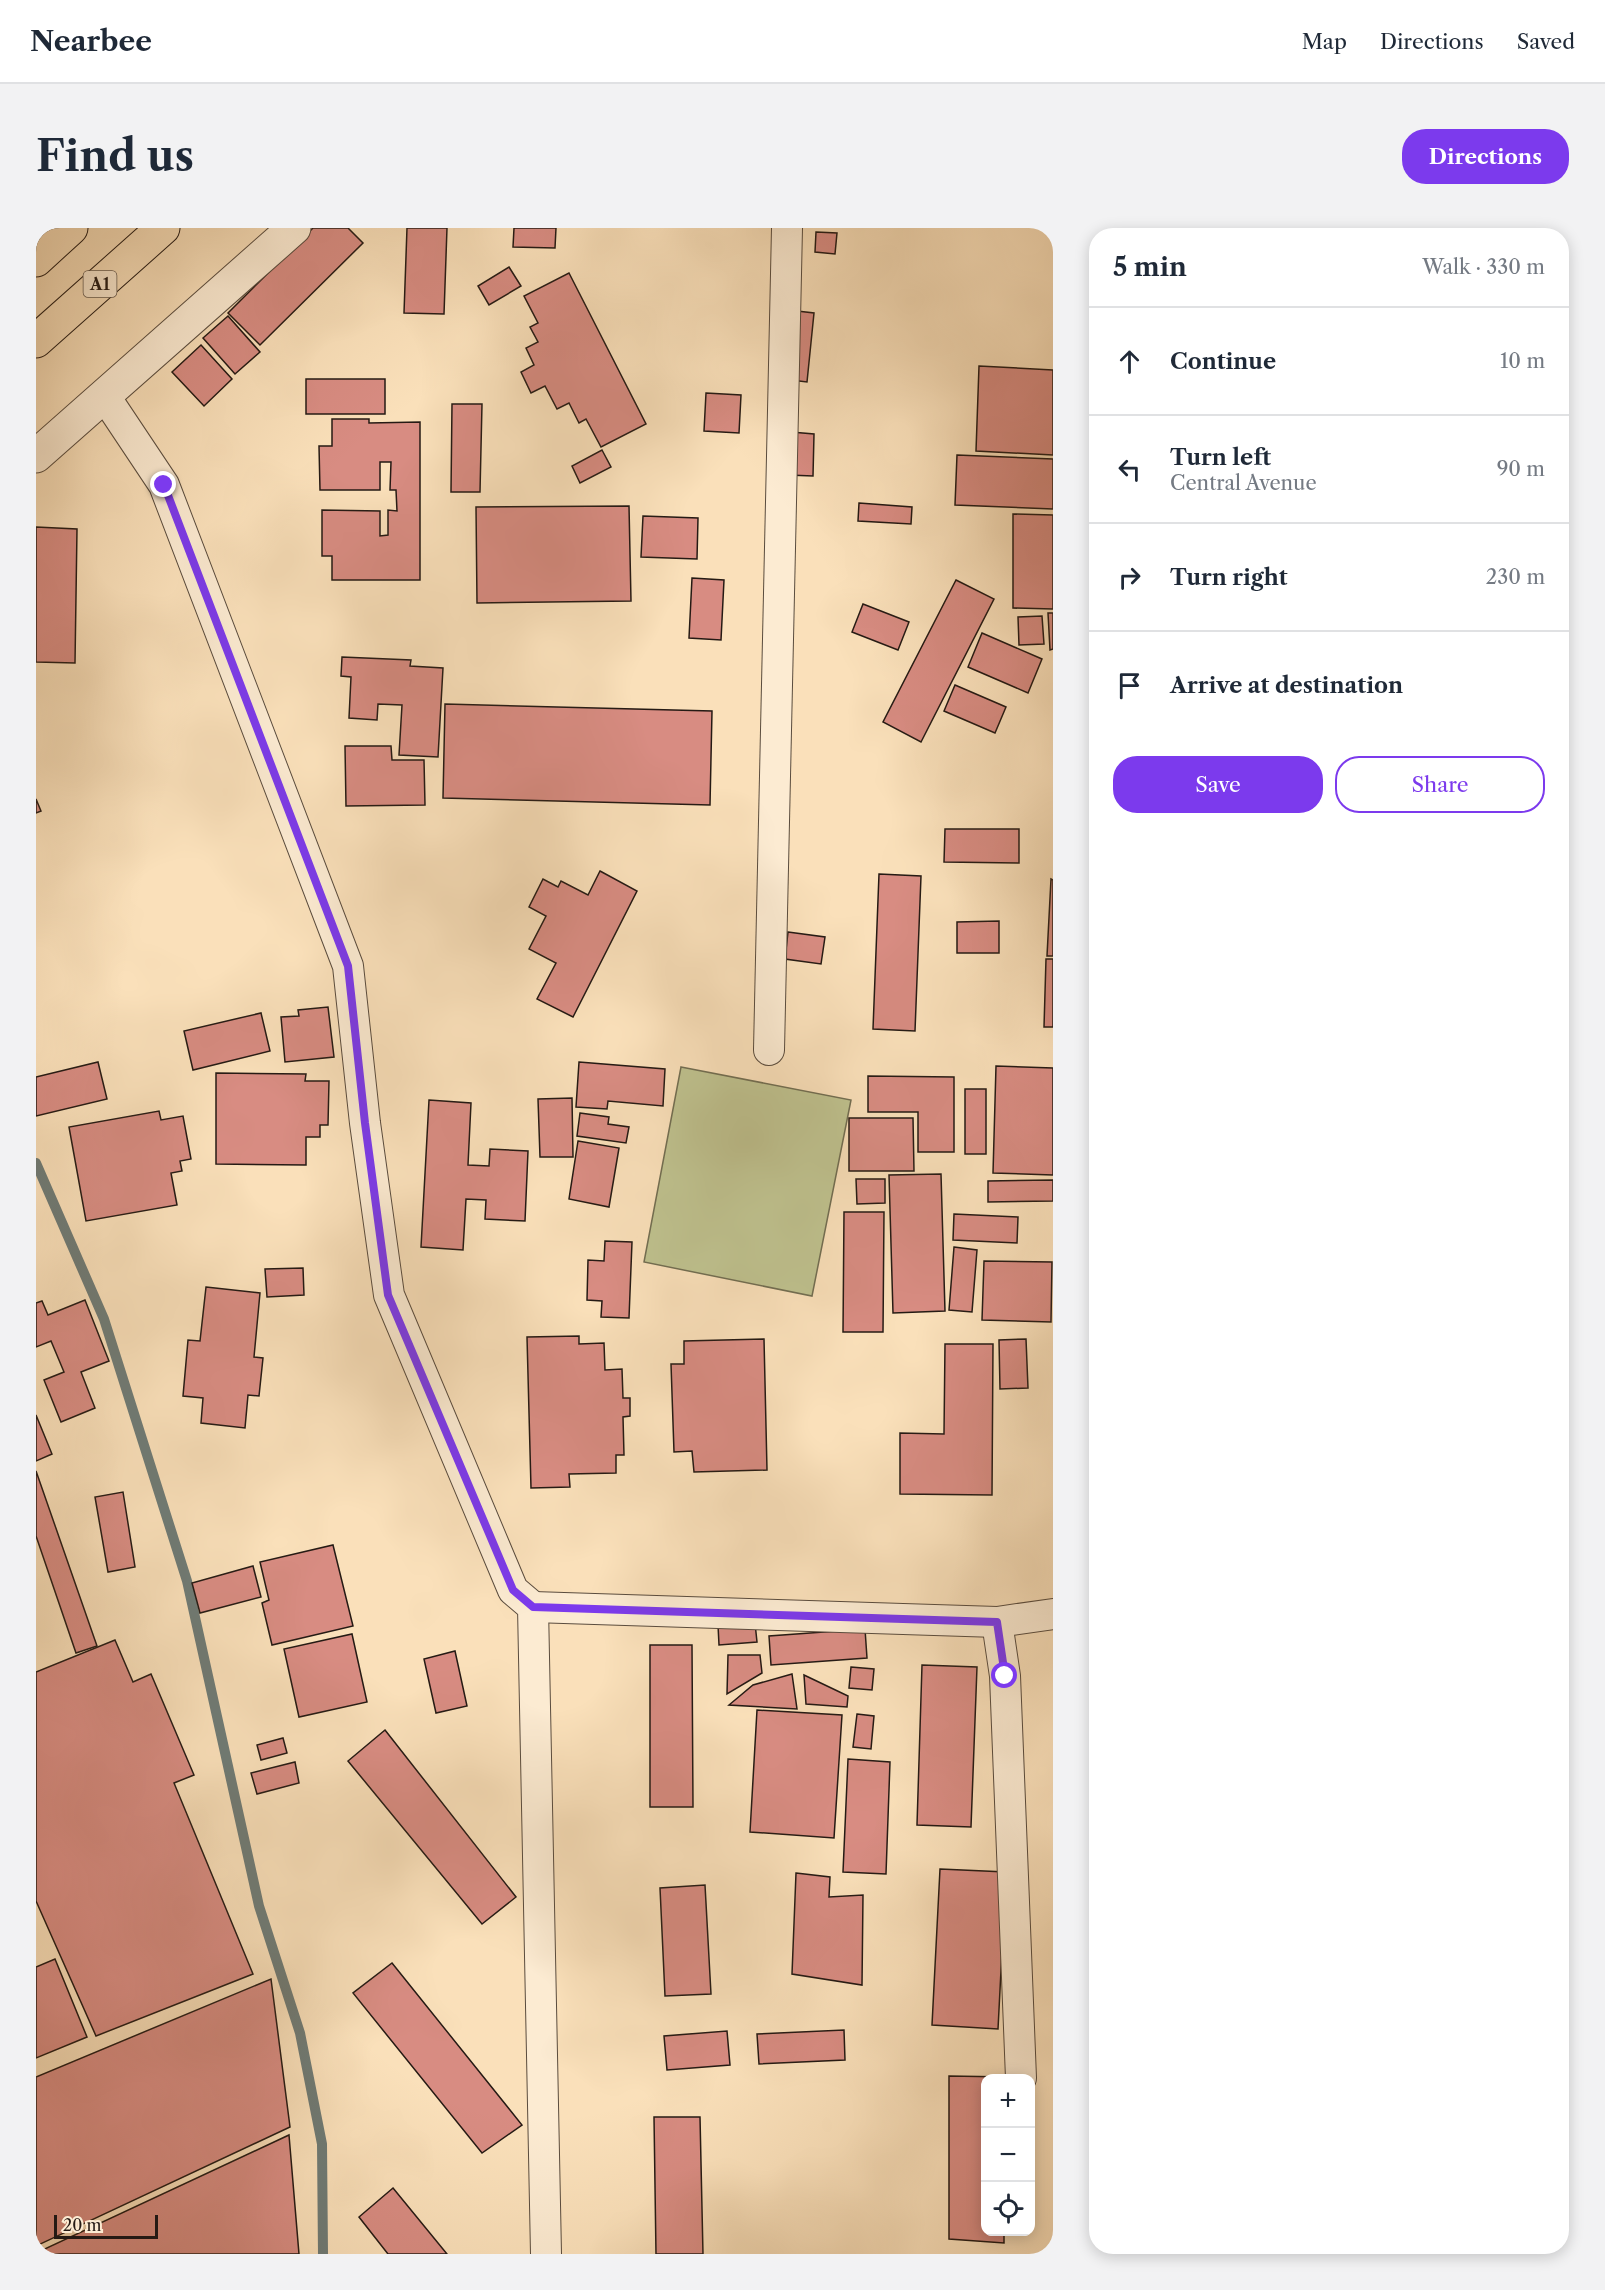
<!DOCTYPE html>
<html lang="en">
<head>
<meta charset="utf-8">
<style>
	body { margin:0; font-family:"Libre Caslon Text",serif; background:#f2f2f3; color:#1f2937 }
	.controls { position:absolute; right:18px; bottom:18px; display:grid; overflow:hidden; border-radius:12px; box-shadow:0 3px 15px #0003 }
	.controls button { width:54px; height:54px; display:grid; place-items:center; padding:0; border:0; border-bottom:2px solid #e0e1e3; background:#fff; color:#1f2937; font:30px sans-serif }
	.scale { position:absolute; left:18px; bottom:15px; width:104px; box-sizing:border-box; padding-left:6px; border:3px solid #251a14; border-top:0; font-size:16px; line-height:21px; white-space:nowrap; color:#251a14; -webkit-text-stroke:4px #fcebd2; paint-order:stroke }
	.stop { position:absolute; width:18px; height:18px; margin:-14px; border:4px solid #7c3aed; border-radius:50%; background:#fff }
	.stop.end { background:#7c3aed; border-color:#fff; box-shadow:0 2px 6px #0008 }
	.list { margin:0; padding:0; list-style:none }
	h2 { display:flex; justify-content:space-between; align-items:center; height:78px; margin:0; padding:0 24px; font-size:26px }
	h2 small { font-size:20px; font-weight:400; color:#747a83 }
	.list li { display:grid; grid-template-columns:39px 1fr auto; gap:18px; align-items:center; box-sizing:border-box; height:108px; padding:0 24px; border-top:2px solid #e0e1e3 }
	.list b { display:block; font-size:22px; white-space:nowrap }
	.list p { margin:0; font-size:20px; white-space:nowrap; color:#747a83 }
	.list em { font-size:20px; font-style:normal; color:#747a83 }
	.actions { display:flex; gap:12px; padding:18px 24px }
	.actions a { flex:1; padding:14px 0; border:2px solid #7c3aed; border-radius:24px; text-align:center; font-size:21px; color:#7c3aed }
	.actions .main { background:#7c3aed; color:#fff }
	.icon { flex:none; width:33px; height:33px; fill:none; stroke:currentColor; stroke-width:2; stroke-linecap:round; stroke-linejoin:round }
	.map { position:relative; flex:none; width:1017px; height:2026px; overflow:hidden; border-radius:24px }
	header { display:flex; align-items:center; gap:36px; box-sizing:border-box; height:84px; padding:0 30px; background:#fff; border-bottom:2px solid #e0e1e3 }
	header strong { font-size:28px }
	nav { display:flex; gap:33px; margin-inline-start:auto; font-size:21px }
	.intro { display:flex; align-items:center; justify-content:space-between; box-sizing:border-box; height:144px; padding:0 36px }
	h1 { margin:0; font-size:42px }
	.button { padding:15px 27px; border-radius:24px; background:#7c3aed; color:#fff; font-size:21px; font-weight:700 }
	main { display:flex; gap:36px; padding:0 36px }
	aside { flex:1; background:#fff; border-radius:24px; box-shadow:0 3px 15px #0003 }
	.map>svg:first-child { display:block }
</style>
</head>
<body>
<header>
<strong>Nearbee</strong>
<nav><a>Map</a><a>Directions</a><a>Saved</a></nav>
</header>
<div class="intro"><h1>Find us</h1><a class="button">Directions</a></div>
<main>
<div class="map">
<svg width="1017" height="2026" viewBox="0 0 1017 2026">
	<rect width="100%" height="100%" fill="#fae0ba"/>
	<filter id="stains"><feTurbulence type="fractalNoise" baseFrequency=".00333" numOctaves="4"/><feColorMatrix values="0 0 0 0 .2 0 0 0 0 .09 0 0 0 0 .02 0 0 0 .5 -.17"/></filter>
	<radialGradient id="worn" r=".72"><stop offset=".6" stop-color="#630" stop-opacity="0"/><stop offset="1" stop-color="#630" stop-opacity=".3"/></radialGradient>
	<!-- garden -->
	<polygon fill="#bfc28f" stroke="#726e52" stroke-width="1.5" points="645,839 815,872 776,1068 608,1034"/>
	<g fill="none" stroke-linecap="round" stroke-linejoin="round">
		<!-- stream -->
		<polyline stroke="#6f7b76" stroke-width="10" points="0,935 68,1091 151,1353 223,1678 264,1805 286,1916 287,2026"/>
	</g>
	<!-- building -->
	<g fill="#d88c82" stroke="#251a14" stroke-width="1.5">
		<polygon points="277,0 312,0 327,15 224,117 192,85"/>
		<polygon points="371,0 411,0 408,86 368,85"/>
		<polygon points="478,0 520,0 519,20 477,19"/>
		<polygon points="780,4 801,5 799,26 779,24"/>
		<polygon points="473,39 485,58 453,77 442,58"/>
		<polygon points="533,45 610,196 565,219 550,191 543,195 533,175 521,181 509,158 495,165 485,144 498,137 490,120 502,114 494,99 502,95 488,68"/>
		<polygon points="761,83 778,85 771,154 755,152"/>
		<polygon points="192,88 224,124 199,146 167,110"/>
		<polygon points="165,117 196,151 168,178 136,144"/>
		<polygon points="943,138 1017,142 1017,227 940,223"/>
		<rect x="270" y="151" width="79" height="35"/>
		<polygon points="670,165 705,167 703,205 668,203"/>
		<polygon points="416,176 446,176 444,264 415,264"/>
		<polygon points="296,191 333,191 333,195 384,194 384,352 296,352 296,328 286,328 286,282 344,283 344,308 352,307 352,282 361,283 360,262 354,262 355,234 344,234 344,262 284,262 283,218 296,218"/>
		<polygon points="755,204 778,206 777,248 752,247"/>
		<polygon points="566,222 575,239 544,255 536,238"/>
		<polygon points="921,227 1017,231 1017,281 919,277"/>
		<polygon points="823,275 876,279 875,296 822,293"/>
		<polygon points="593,278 595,373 441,375 440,279"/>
		<polygon points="977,286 1017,287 1017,381 977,380"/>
		<polygon points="607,288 662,290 661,331 605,329"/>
		<polygon points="0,299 41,301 39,435 0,434"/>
		<polygon points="656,350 688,352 685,412 653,410"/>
		<polygon points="920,352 958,371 885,514 847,494"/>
		<polygon points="827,376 873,394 862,422 816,404"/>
		<polygon points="1012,385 1017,385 1017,421 1014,422"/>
		<polygon points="1006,388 1008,416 983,417 982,389"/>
		<polygon points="946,405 1006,431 992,465 932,439"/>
		<polygon points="306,429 375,432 374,438 407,440 402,529 363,527 366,477 342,476 341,492 313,490 315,449 305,448"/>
		<polygon points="919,457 970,479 959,505 908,483"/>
		<polygon points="409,476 676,483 674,577 407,570"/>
		<polygon points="309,518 355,518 356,532 388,532 389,577 310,578"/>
		<polygon points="0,571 5,583 0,585"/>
		<polygon points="909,601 983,601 983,635 908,634"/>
		<polygon points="564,643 601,663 537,789 501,771 520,735 493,721 510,688 493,679 507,651 522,659 525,653 552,667"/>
		<polygon points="843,646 885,648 879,803 837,801"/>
		<polygon points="1015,651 1017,652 1017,728 1011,728"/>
		<polygon points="963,693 963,725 921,725 921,694"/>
		<polygon points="752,704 789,709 785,736 749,731"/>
		<polygon points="1010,731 1017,731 1017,799 1008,799"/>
		<polygon points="292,779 298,829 249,834 245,789 263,788 262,782"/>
		<polygon points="225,785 234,823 157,842 148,803"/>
		<polygon points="62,834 71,871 0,888 0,849"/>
		<polygon points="543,834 629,841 627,878 572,873 571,881 540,879"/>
		<polygon points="960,838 1017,840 1017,947 957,945"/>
		<polygon points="180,845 270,846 269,853 293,853 292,897 284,897 284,909 270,909 270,937 180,936"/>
		<polygon points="832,848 918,849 918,924 882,924 882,884 832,884"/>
		<rect x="929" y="861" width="21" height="65"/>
		<polygon points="536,870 537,929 504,929 502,871"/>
		<polygon points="393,872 435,875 432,937 453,938 454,921 492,923 489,993 449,991 450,972 430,971 427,1022 385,1019"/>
		<polygon points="123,883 125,892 147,888 155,931 144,933 146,943 135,945 141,977 50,993 33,899"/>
		<polygon points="544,885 573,889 572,896 593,899 590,915 541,908"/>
		<polygon points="813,890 877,890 878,943 813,943"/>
		<polygon points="542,913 583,920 573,979 533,971"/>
		<polygon points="905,946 909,1083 857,1085 853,947"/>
		<polygon points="820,951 849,951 849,975 821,976"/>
		<polygon points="1017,952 1017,973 952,974 952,953"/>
		<polygon points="808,984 848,984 847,1104 807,1104"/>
		<polygon points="918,986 982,989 981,1015 917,1012"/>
		<polygon points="569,1013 596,1014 593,1090 565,1089 566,1073 551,1072 552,1032 568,1033"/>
		<polygon points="918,1019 941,1022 936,1084 913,1082"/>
		<polygon points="948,1033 1016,1034 1015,1094 946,1092"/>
		<polygon points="267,1040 268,1067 231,1069 229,1041"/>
		<polygon points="170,1059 224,1065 218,1129 227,1130 223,1168 212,1167 209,1200 165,1195 167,1170 147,1168 152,1112 164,1113"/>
		<polygon points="49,1072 73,1133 45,1144 59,1180 25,1194 8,1152 28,1144 15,1113 0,1119 0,1075 6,1073 12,1087"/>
		<polygon points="543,1108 543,1116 568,1115 569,1142 586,1141 587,1170 594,1170 594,1188 587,1189 588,1227 580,1227 580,1245 533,1246 534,1259 495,1260 491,1109"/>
		<polygon points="728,1111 731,1242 658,1244 656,1223 638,1224 635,1136 648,1136 648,1113"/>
		<polygon points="990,1111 992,1160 964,1161 963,1112"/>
		<polygon points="909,1116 957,1116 956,1267 864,1266 864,1205 908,1206"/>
		<polygon points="0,1187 16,1226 0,1233"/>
		<polygon points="0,1243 61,1418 40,1425 0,1308"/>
		<polygon points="87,1264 99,1339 72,1344 59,1269"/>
		<polygon points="297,1317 317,1398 236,1417 226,1375 233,1372 224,1334"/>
		<polygon points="217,1338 225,1369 164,1385 156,1355"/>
		<polygon points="719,1395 721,1414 683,1417 682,1397"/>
		<polygon points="829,1401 831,1430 735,1437 733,1408"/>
		<polygon points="316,1406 331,1474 263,1489 248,1421"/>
		<polygon points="79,1412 97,1454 115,1446 158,1547 138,1555 217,1746 60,1808 0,1673 0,1444"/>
		<polygon points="614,1417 656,1417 657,1579 614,1579"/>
		<polygon points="419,1423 431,1478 400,1485 388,1431"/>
		<polygon points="692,1427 724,1427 726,1445 691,1466"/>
		<polygon points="886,1437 941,1439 935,1599 881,1597"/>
		<polygon points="815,1439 838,1441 836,1462 813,1460"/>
		<polygon points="756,1446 761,1481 693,1477 717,1457"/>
		<polygon points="768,1447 812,1468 811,1479 770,1476"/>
		<polygon points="721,1482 806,1487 798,1610 714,1604"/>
		<polygon points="821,1486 838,1488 835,1521 817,1519"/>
		<polygon points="349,1502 480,1669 446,1696 312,1533"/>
		<polygon points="247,1510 251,1525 225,1532 221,1517"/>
		<polygon points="812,1531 854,1534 850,1646 807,1644"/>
		<polygon points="259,1534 263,1555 221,1566 215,1545"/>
		<polygon points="904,1641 970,1644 962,1801 896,1797"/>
		<polygon points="760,1645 794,1649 793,1669 827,1667 826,1757 756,1746"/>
		<polygon points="669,1657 675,1766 629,1768 624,1660"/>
		<polygon points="19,1731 51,1809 0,1830 0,1739"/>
		<polygon points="356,1735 486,1897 446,1925 317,1765"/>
		<polygon points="235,1751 254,1899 0,2018 0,1849"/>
		<polygon points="808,1802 809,1832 723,1836 721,1806"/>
		<polygon points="691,1803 694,1837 631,1842 628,1808"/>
		<polygon points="913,1848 972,1849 950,1850 950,2004 968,2004 968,2015 913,2011"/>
		<polygon points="618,1889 664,1889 667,2026 620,2026"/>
		<polygon points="253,1907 263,2026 0,2026 0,2025"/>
		<polygon points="357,1960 411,2026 352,2026 323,1989"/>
	</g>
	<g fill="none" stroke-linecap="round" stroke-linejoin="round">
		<!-- minor casing -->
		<g stroke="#5a4c3e" stroke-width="32">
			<g id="minor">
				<polyline points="68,167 128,257 312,738 329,895 353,1067 477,1362 497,1379 510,2026"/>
				<polyline points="733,822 751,0"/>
				<polyline points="497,1379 961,1394 1017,1386"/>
				<polyline points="961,1394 969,1448 985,1850"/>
			</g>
		</g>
		<!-- tertiary casing -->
		<g stroke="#5a4c3e" stroke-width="35">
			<polyline id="tertiary" points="0,228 258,0"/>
		</g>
		<!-- primary casing -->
		<g stroke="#251a14" stroke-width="35">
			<g id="primary">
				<polyline points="0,32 35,0"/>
				<polyline points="0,113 127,0"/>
			</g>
		</g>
		<!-- minor -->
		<use href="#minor" stroke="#fcebd2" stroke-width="30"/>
		<!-- tertiary -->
		<use href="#tertiary" stroke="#fcebd2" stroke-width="33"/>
		<!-- primary -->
		<use href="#primary" stroke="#fae0ba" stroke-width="33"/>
	</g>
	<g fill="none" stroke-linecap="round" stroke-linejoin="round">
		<!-- route -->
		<polyline stroke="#7c3aed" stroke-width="8" points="128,257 312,738 329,895 352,1067 477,1362 497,1379 961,1394 969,1448"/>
	</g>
	<g text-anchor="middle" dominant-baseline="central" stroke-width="4.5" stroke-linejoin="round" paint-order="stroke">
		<!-- shield labels -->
		<rect fill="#fcebd2" stroke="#66594d" stroke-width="1.5" x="47.5" y="43" width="33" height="26" rx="4.5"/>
		<g font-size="16" font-weight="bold" fill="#251a14">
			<text x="64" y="56">A1</text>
		</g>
	</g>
	<rect width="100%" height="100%" filter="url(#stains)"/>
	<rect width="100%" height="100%" fill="url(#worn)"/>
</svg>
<div class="controls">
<button>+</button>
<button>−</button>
<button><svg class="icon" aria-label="locate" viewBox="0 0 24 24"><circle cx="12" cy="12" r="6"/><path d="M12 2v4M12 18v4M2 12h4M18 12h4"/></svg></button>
</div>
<div class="scale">20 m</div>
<div class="stop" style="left:969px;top:1448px"></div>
<div class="stop end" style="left:128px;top:257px"></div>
</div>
<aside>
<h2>5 min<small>Walk · 330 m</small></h2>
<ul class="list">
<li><svg class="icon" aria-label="ahead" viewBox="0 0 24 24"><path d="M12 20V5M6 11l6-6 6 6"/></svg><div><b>Continue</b></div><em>10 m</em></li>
<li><svg class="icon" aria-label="left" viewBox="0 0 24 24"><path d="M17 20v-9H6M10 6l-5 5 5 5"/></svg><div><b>Turn left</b><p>Central Avenue</p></div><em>90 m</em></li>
<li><svg class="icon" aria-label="right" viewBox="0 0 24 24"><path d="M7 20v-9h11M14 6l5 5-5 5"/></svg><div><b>Turn right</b></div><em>230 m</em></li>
<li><svg class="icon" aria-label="arrive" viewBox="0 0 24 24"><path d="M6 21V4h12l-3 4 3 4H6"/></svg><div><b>Arrive at destination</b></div></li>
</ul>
<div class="actions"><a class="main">Save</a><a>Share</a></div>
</aside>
</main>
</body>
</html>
